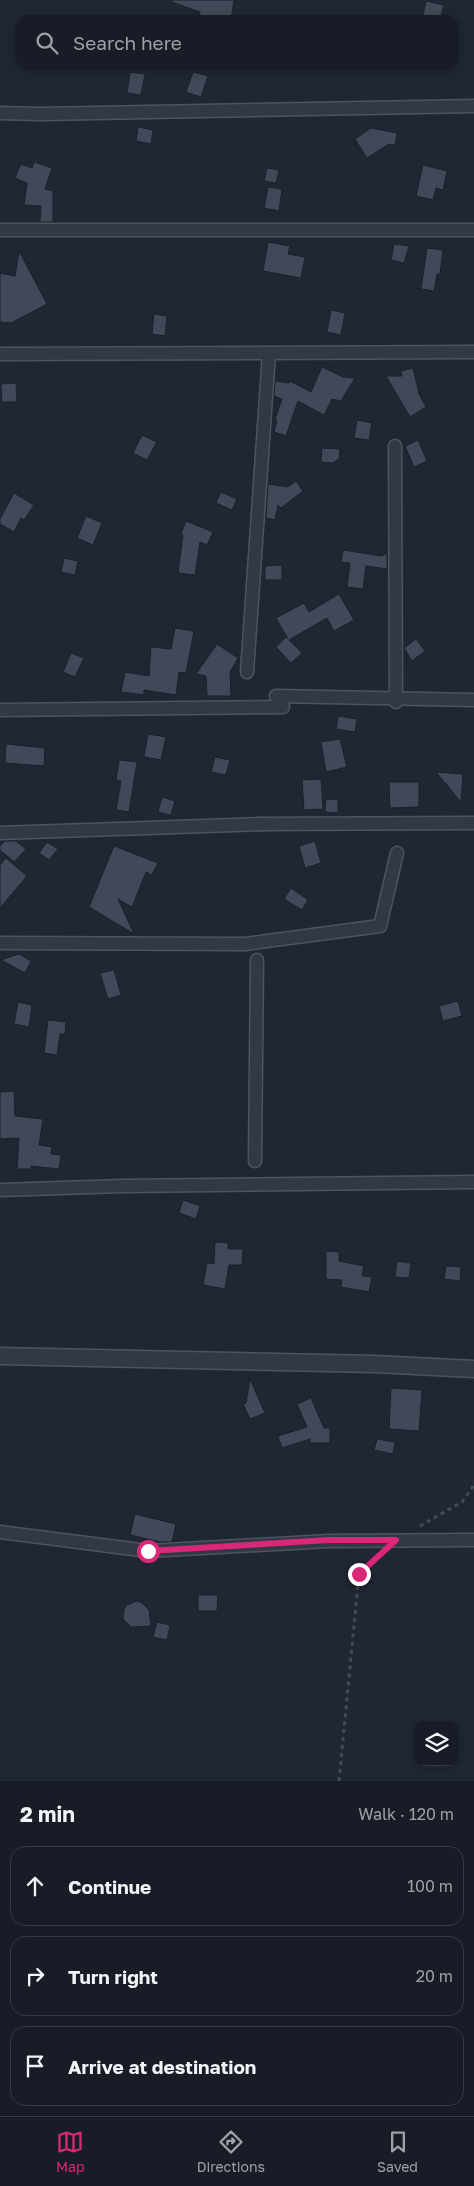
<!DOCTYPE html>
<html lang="en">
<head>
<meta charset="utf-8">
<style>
	body { margin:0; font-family:"Golos Text",sans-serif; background:#21252f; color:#f1f3f6 }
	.controls { position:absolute; right:15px; bottom:15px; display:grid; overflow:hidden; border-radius:10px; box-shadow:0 2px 8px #0003 }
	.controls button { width:45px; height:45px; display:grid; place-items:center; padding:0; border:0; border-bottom:1px solid #363a44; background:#181c27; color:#f1f3f6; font:25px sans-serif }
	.stop { position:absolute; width:15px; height:15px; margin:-11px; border:4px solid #db2777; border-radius:50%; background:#fff }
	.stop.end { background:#db2777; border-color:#fff; box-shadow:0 1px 5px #0008 }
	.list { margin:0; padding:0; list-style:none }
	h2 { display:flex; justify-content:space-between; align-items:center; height:65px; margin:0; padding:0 20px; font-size:21px }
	h2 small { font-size:16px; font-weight:400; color:#9fa1a7 }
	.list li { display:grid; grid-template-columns:32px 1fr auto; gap:15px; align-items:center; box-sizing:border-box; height:80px; margin:0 10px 10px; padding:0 10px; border:1px solid #363a44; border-radius:15px }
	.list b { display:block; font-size:19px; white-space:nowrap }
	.list em { font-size:16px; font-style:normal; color:#9fa1a7 }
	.icon { flex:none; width:28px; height:28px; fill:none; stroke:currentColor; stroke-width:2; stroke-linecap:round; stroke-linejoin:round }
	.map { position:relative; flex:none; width:474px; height:1781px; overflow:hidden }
	.search { position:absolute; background:#181c27; box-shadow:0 2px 8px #0003; left:15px; right:15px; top:15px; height:55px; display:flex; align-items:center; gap:12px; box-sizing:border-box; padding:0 18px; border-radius:15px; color:#9fa1a7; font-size:19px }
	.sheet { height:335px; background:#181c27 }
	nav { display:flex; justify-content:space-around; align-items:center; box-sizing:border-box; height:70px; border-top:1px solid #363a44; background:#181c27; font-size:14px; color:#9fa1a7 }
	nav a { display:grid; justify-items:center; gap:2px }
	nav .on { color:#db2777 }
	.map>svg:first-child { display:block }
</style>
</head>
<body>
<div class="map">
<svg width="474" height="1781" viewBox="0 0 474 1781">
	<rect width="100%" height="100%" fill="#202634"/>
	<!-- building -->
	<g fill="#414958" stroke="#1b202b">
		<polygon points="173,0 234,0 231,20 199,20 200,12 172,2"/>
		<polygon points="426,1 444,5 440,20 423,15"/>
		<polygon points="130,72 145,74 141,95 127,93"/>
		<polygon points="193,72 208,76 201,97 186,92"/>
		<polygon points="138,127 153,130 151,144 136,141"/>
		<polygon points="371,128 397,133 395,145 389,144 367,158 355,139"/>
		<polygon points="34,162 52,168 45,189 53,191 53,222 40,222 41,206 24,205 27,183 15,178 21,164 32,168"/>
		<polygon points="423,165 447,171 443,190 436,188 433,200 416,196"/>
		<polygon points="267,168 279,170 276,183 264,181"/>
		<polygon points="268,187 282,189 279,211 264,208"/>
		<polygon points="268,242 290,246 288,254 305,257 301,278 263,271"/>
		<polygon points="394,244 409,246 404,263 391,260"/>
		<polygon points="427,248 443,250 440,274 437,274 434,291 421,289"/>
		<polygon points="19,251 47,304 11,323 0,322 0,273 15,276"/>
		<polygon points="331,310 345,313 341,335 327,332"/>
		<polygon points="154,314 167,316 165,336 152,334"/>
		<polygon points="322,367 343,377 355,378 341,401 332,399 324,415 298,401 286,436 274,432 277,420 275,419 282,399 274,396 275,381 289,383 290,381 311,392"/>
		<polygon points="413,368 419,394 426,407 410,417 386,376 402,376 401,371"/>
		<polygon points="16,383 17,402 2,402 1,384"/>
		<polygon points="357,420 372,423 369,440 354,438"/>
		<polygon points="142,435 157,442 147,460 133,453"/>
		<polygon points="418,440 427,461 414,467 405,446"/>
		<polygon points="322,448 340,449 339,459 333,463 321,462"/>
		<polygon points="296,481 303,491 281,508 278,505 275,520 266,518 268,484 288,487"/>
		<polygon points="221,492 237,499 232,510 216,503"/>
		<polygon points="14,493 34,505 24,520 21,518 14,532 0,524 0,519"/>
		<polygon points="86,516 102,523 93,545 77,538"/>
		<polygon points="186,521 213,532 207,545 200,542 195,575 178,573 183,535 181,534"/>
		<polygon points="343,550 382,556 387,553 387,569 366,566 363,589 347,587 350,563 341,562"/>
		<polygon points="64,558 78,561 75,575 61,572"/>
		<polygon points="282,565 282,580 265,580 265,566"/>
		<polygon points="339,594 354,620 334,631 327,618 289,640 302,653 291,663 276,647 286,637 288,639 276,618 304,603 309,612"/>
		<polygon points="175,628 194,631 186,673 179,672 176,695 144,690 144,695 121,692 125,672 149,676 151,647 171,649"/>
		<polygon points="416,639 425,651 412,661 404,648"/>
		<polygon points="217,644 238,658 230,672 231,696 207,696 206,676 196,674"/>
		<polygon points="71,653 84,658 75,677 63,672"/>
		<polygon points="338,716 357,719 355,732 336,729"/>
		<polygon points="148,734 166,737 161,760 144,757"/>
		<polygon points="340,739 347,767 326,772 321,742"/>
		<polygon points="6,744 45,748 44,766 5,763"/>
		<polygon points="215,757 230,760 226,775 211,772"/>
		<polygon points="119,760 137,762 129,812 116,810 121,781 116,780"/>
		<polygon points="436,772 463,774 461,802"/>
		<polygon points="321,779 323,809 304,810 302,780"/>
		<polygon points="389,782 419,782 419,807 390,808"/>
		<polygon points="162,797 175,801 171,815 158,812"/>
		<polygon points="326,799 338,800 338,813 325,812"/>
		<polygon points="5,841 16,841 26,849 14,862 0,850 0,846"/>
		<polygon points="315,841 321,863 305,868 299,846"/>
		<polygon points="47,842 58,849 49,860 39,853"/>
		<polygon points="114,846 158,863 152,875 146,872 132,907 118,899 134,934 89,907"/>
		<polygon points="6,858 27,876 0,908 0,865"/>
		<polygon points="291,888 308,900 302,910 284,899"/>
		<polygon points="19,954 31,961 25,973 1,960"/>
		<polygon points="114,970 121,995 108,999 100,973"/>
		<polygon points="458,1001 462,1016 443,1021 439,1006"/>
		<polygon points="18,1002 32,1005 29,1027 14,1024"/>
		<polygon points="48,1020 66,1022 65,1034 60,1034 57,1055 44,1053"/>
		<polygon points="14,1091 15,1116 43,1119 39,1145 52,1147 51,1154 61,1155 59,1169 31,1166 31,1169 17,1169 19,1138 0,1139 0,1092"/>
		<polygon points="183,1200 200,1206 196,1219 179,1213"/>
		<polygon points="215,1242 228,1243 228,1249 243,1249 242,1265 229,1265 225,1289 203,1285 207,1263 214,1264"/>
		<polygon points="326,1251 339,1252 339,1261 364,1266 362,1276 372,1277 369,1292 341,1287 342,1280 326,1279"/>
		<polygon points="397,1261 411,1263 409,1278 395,1277"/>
		<polygon points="446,1266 461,1267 460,1281 444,1279"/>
		<polygon points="250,1379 265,1413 250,1419 243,1404 246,1403"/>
		<polygon points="391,1388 422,1390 419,1431 389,1429"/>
		<polygon points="311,1398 324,1428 330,1428 330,1443 310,1443 310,1439 282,1448 278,1436 307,1427 297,1404"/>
		<polygon points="377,1439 395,1442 393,1454 374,1450"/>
		<polygon points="135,1514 176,1524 172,1542 161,1542 130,1535"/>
		<polygon points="198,1595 218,1595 217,1611 198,1611"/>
		<polygon points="137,1601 142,1603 149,1610 151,1626 131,1627 123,1619 124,1609 127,1605"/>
		<polygon points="157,1622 170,1625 167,1640 153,1637"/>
	</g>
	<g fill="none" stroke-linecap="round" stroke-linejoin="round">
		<!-- minor casing -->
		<g stroke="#4e5360" stroke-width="15">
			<g id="minor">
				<polyline points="0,113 41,114 474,106"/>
				<polyline points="0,230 474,230"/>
				<polyline points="0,354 474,352"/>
				<polyline points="395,446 396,702"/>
				<polyline points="247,672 269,353"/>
				<polyline points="276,696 474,700"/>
				<polyline points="0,710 283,707"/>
				<polyline points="258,824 474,823"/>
				<polyline points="0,833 264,824"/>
				<polyline points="0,943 245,944 380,926 397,853"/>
				<polyline points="255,1161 257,960"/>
				<polyline points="0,1190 122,1186 474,1182"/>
				<polyline points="0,1532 148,1551 329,1541 474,1540"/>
			</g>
		</g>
		<!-- tertiary casing -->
		<g stroke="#4e5360" stroke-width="19">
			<polyline id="tertiary" points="0,1356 375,1364 474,1369"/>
		</g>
		<!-- path -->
		<g stroke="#3f4e52" stroke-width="3" stroke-dasharray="4 4" stroke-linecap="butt">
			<polyline points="420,1526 462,1502 474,1485"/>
			<polyline points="339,1781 359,1574 380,1555"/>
		</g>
		<!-- minor -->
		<use href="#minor" stroke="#333944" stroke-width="12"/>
		<!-- tertiary -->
		<use href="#tertiary" stroke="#333944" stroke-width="16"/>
	</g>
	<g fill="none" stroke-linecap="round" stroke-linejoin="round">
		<!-- route -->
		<polyline stroke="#db2777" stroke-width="6" points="148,1551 329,1540 396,1540 359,1574"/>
	</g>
</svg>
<div class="controls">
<button><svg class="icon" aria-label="layers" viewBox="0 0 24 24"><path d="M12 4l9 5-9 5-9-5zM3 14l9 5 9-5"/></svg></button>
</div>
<div class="stop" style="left:148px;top:1551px"></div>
<div class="stop end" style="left:359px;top:1574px"></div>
<div class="search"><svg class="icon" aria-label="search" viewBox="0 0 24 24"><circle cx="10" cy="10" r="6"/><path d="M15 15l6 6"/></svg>Search here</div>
</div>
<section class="sheet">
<h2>2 min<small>Walk · 120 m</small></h2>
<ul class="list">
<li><svg class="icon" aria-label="ahead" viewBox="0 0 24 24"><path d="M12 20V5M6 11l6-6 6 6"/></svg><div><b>Continue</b></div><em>100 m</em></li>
<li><svg class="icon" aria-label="right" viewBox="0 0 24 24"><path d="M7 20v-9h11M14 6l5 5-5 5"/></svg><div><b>Turn right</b></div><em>20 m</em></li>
<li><svg class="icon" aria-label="arrive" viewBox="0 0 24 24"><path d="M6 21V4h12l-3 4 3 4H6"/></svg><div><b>Arrive at destination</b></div></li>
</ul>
</section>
<nav>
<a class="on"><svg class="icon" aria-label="map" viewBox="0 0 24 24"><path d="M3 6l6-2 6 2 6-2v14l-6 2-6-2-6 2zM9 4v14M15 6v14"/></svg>Map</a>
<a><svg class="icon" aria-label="directions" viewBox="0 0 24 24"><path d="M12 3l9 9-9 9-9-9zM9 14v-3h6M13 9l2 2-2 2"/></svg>Directions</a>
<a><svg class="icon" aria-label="saved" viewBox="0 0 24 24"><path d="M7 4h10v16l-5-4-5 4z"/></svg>Saved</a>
</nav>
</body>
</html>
